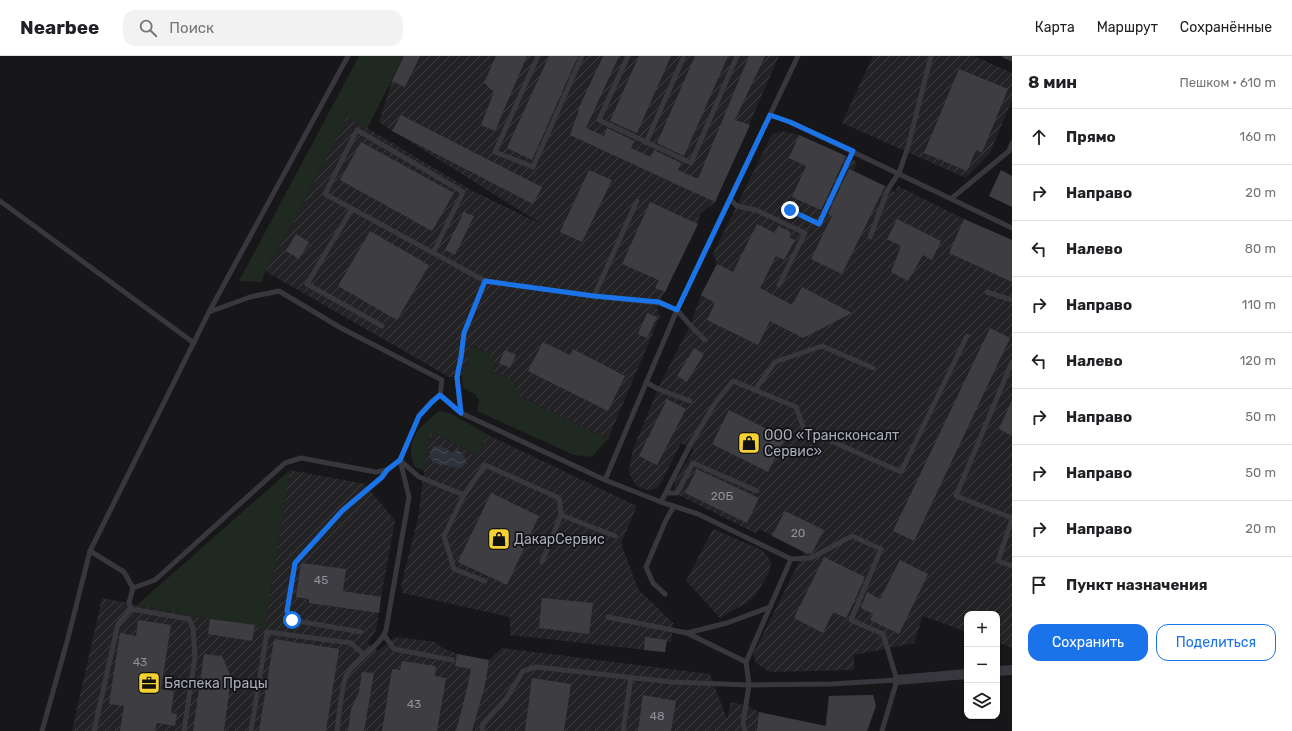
<!DOCTYPE html>
<html lang="ru">
<head>
<meta charset="utf-8">
<style>
	body { margin:0; font-family:Rubik,sans-serif; background:#f2f2f2; color:#202124 }
	.controls { position:absolute; right:12px; bottom:12px; display:grid; overflow:hidden; border-radius:8px; box-shadow:0 1px 3px #0004 }
	.controls button { width:36px; height:36px; display:grid; place-items:center; padding:0; border:0; border-bottom:1px solid #e0e0e0; background:#fff; color:#202124; font:20px sans-serif }
	.stop { position:absolute; width:12px; height:12px; margin:-9px; border:3px solid #1a73e8; border-radius:50%; background:#fff }
	.stop.end { background:#1a73e8; border-color:#fff; box-shadow:0 1px 4px #0008 }
	.list { margin:0; padding:0; list-style:none }
	h2 { display:flex; justify-content:space-between; align-items:center; height:52px; margin:0; padding:0 16px; font-size:17px }
	h2 small { font-size:13px; font-weight:400; color:#757577 }
	.list li { display:grid; grid-template-columns:26px 1fr auto; gap:12px; align-items:center; box-sizing:border-box; height:56px; padding:0 16px; border-top:1px solid #e0e0e0 }
	.list b { display:block; font-size:15px; white-space:nowrap }
	.list em { font-size:13px; font-style:normal; color:#757577 }
	.actions { display:flex; gap:8px; padding:12px 16px }
	.actions a { flex:1; padding:9px 0; border:1px solid #1a73e8; border-radius:12px; text-align:center; font-size:14px; color:#1a73e8 }
	.actions .main { background:#1a73e8; color:#fff }
	.icon { flex:none; width:22px; height:22px; fill:none; stroke:currentColor; stroke-width:2; stroke-linecap:round; stroke-linejoin:round }
	.map { position:relative; flex:none; width:1012px; height:675px; overflow:hidden }
	header { display:flex; align-items:center; gap:24px; box-sizing:border-box; height:56px; padding:0 20px; background:#fff; border-bottom:1px solid #e0e0e0 }
	header strong { font-size:19px }
	nav { display:flex; gap:22px; margin-inline-start:auto; font-size:14px }
	.search { width:280px; height:36px; background:#f2f2f2; display:flex; align-items:center; gap:10px; box-sizing:border-box; padding:0 14px; border-radius:12px; color:#757577; font-size:15px }
	main { display:flex }
	aside { flex:1; background:#fff }
	.map>svg:first-child { display:block }
</style>
</head>
<body>
<header>
<strong>Nearbee</strong>
<div class="search"><svg class="icon" aria-label="search" viewBox="0 0 24 24"><circle cx="10" cy="10" r="6"/><path d="M15 15l6 6"/></svg>Поиск</div>
<nav><a>Карта</a><a>Маршрут</a><a>Сохранённые</a></nav>
</header>
<main>
<div class="map">
<svg width="1012" height="675" viewBox="0 0 1012 675">
	<defs>
		<pattern id="industrial-furrows" width="10" height="10" patternUnits="userSpaceOnUse"><rect width="10" height="10" fill="#232225"/><path d="M-1 1l2-2M0 10L10 0M9 11l2-2" fill="none" stroke="#403f43"/></pattern>
		<pattern id="water-waves" width="16" height="10" patternUnits="userSpaceOnUse"><rect width="16" height="10" fill="#2c333d"/><path d="M0 5q4-4 8 0t8 0" fill="none" stroke="#484e57"/></pattern>
	</defs>
	<rect width="100%" height="100%" fill="#171618"/>
	<!-- industrial -->
	<g fill="url(#industrial-furrows)">
		<polygon points="404,0 779,0 715,146 700,158 698,168 665,236 659,247 657,253 660,260 608,383 518,339 515,325 493,316 495,301 471,289 468,309 462,319 457,321 449,321 265,215 297,160 347,60 471,134 543,169 379,66 392,25"/>
		<polygon points="873,0 974,0 1012,17 1012,44 990,97 966,122 842,67"/>
		<polygon points="782,75 799,79 846,100 857,106 854,115 885,130 888,133 895,136 898,130 964,163 1012,184 1012,592 997,586 997,558 967,558 967,576 923,560 914,587 854,599 854,614 770,616 756,607 753,598 804,496 759,473 757,478 679,439 674,433 675,424 694,394 681,387 661,427 657,432 649,434 643,433 635,428 631,421 629,414 633,393 661,326 690,270 701,239 717,208 713,198 772,78"/>
		<polygon points="434,377 478,400 486,380 492,381 637,450 621,487 638,533 673,567 671,586 666,586 665,596 510,579 510,561 403,537 401,530 418,462 429,379"/>
		<polygon points="290,414 365,428 395,465 381,541 376,574 367,587 378,595 395,581 436,586 439,590 457,598 489,604 502,592 710,618 727,663 731,646 747,650 759,656 825,670 829,640 873,639 876,650 867,675 72,675 102,542 210,563 265,571"/>
		<polygon points="713,473 762,494 768,501 771,506 770,514 757,537 748,546 720,562 686,525"/>
	</g>
	<!-- grass -->
	<g fill="#202822">
		<polygon points="359,0 404,0 367,73 347,61 297,160 265,215 262,226 239,225"/>
		<polygon points="470,289 495,301 493,316 515,325 518,339 608,383 592,401 574,399 477,355 479,344 475,338 463,332 462,319 466,312"/>
		<path d="M439 355 450 357 492 381H486L478 400 434 377 429 379 425 415 415 411C403 384 420 371 439 355Z"/>
		<polygon points="290,414 265,572 210,563 137,549"/>
	</g>
	<!-- water -->
	<polygon fill="url(#water-waves)" points="434,390 443,391 452,397 458,394 463,398 467,407 461,412 437,408 431,404 430,397"/>
	<!-- building -->
	<g fill="#3e3e42">
		<polygon points="404,0 420,0 405,31 392,25"/>
		<polygon points="496,0 527,0 495,75 481,69 494,36 484,27"/>
		<polygon points="549,0 578,0 532,104 507,92"/>
		<polygon points="603,0 619,0 586,72 604,80 607,72 634,85 631,92 651,101 654,94 681,107 678,114 698,123 749,0 765,0 735,64 750,69 715,146 570,79 579,54 578,54"/>
		<polygon points="639,0 671,0 637,77 610,65"/>
		<polygon points="695,0 728,0 684,100 657,87"/>
		<polygon points="959,13 1008,33 982,97 976,94 967,115 924,97"/>
		<polygon points="401,59 542,131 533,148 392,75"/>
		<polygon points="799,79 846,100 821,154 792,141 806,110 789,102"/>
		<polygon points="361,86 454,137 432,175 340,124"/>
		<polygon points="849,113 885,130 842,218 811,203 832,160 828,158"/>
		<polygon points="589,114 612,124 582,186 560,176"/>
		<polygon points="1001,114 1012,120 1012,151 989,140"/>
		<polygon points="650,146 698,168 665,236 655,232 659,224 622,208"/>
		<polygon points="464,156 474,160 455,199 445,194"/>
		<polygon points="897,163 941,185 932,204 923,199 908,225 891,216 901,190 887,183"/>
		<polygon points="964,163 1012,184 1012,226 949,197"/>
		<polygon points="757,168 775,177 778,170 791,176 789,181 795,184 784,204 776,200 760,232 792,249 802,231 852,257 803,282 770,265 758,289 707,264 715,247 701,239 717,208 733,216"/>
		<polygon points="370,175 429,209 397,264 338,230"/>
		<polygon points="296,178 309,186 299,203 286,195"/>
		<polygon points="647,257 657,261 647,282 638,278"/>
		<polygon points="990,272 1010,282 914,485 893,475"/>
		<polygon points="543,286 570,299 573,293 625,320 608,355 528,315"/>
		<polygon points="694,292 704,298 687,326 677,320"/>
		<polygon points="505,294 516,299 510,312 499,307"/>
		<polygon points="667,343 686,353 657,409 639,400"/>
		<polygon points="1012,344 1012,380 999,373"/>
		<polygon points="729,354 785,382 768,416 712,388"/>
		<polygon points="697,413 759,442 747,467 685,437"/>
		<polygon points="491,437 539,460 507,529 458,506"/>
		<polygon points="785,455 824,474 812,497 808,498 772,480"/>
		<polygon points="824,501 865,521 853,548 846,562 833,556 823,577 794,562"/>
		<polygon points="900,504 928,518 899,578 870,564 873,558 861,552 867,536 880,543"/>
		<polygon points="301,507 346,513 343,535 381,541 379,557 309,547 309,543 296,541"/>
		<polygon points="542,542 593,547 589,578 539,572"/>
		<polygon points="210,563 255,569 252,585 208,578"/>
		<polygon points="138,564 171,569 161,633 174,635 171,657 177,658 175,670 157,667 155,675 120,675 124,650 109,648 120,577 136,580"/>
		<polygon points="645,581 667,584 665,596 644,594"/>
		<polygon points="274,583 339,593 326,675 259,675"/>
		<polygon points="204,598 222,600 231,621 224,675 193,675"/>
		<polygon points="457,598 489,604 485,629 472,675 456,675 467,633 471,613 455,610"/>
		<polygon points="402,605 436,610 435,620 446,622 437,675 382,675 392,613 400,614"/>
		<polygon points="362,616 374,617 364,675 348,675 351,653 359,636"/>
		<polygon points="532,622 571,628 564,675 525,675"/>
		<polygon points="643,639 676,645 671,675 638,675"/>
		<polygon points="873,639 876,650 867,675 757,675 759,656 826,670 829,640"/>
	</g>
	<g fill="none" stroke-linecap="round" stroke-linejoin="round">
		<!-- service -->
		<g stroke="#37373d" stroke-width="5">
			<polyline points="538,0 495,96 533,111 582,0"/>
			<polyline points="628,0 599,64 691,107 737,0"/>
			<polyline points="1005,0 1012,3"/>
			<polyline points="770,59 790,66 1012,172"/>
			<polyline points="646,87 684,0"/>
			<polyline points="952,142 1009,95 1012,87"/>
			<polyline points="730,143 737,150 756,154 805,177 779,229"/>
			<polyline points="0,145 194,287"/>
			<polyline points="352,153 307,228 382,270"/>
			<polyline points="790,154 819,168 853,95"/>
			<polyline points="870,181 888,133 899,117 908,91 931,0"/>
			<path d="M433 197 463 136 357 74 325 138C378 167 432 196 485 225L464 277 461 301 457 321 461 357"/>
			<polyline points="485,225 594,240 659,247 677,254 690,269 705,284"/>
			<polyline points="987,236 1012,244"/>
			<polyline points="594,240 637,145"/>
			<polyline points="209,256 250,241 279,235 341,272 442,324 440,339"/>
			<polyline points="1012,306 956,440 1012,462"/>
			<polyline points="646,326 658,333 690,345"/>
			<polyline points="755,334 775,306 822,290 873,312"/>
			<polyline points="401,405 419,421 464,439 485,409 559,442 561,459 615,480"/>
			<polyline points="605,424 677,254 798,0"/>
			<polyline points="666,437 677,437 693,407 757,435"/>
			<polyline points="464,439 444,480 454,513 485,525"/>
			<polyline points="661,446 689,391 715,347 733,325 796,351 804,373 901,416 967,280"/>
			<polyline points="1012,463 998,505 1012,510"/>
			<polyline points="90,495 124,516 133,532"/>
			<polyline points="542,506 561,459"/>
			<polyline points="665,538 653,527 646,511 666,464 674,450"/>
			<polyline points="131,553 189,563 193,572 195,601 184,675"/>
			<polyline points="608,561 687,577 746,606 749,629 743,667 745,675"/>
			<polyline points="361,576 292,564 287,555 295,507 342,455 382,421 387,414"/>
			<polyline points="687,577 727,567 770,551"/>
			<polyline points="384,579 394,593 452,604"/>
			<polyline points="746,606 791,503"/>
			<polyline points="42,675 68,582 90,495 209,256 348,0"/>
			<polyline points="94,675 118,568 131,553 129,547 133,532 155,524 285,407 301,402 376,416 387,414 400,404 419,360 432,345 440,339 461,357 605,424 661,446 698,458 791,503 811,502 852,480 881,493 851,564 883,578 897,624 882,675"/>
			<polyline points="251,675 267,576 351,587 364,599"/>
			<path d="M337 675C338 665 343 623 347 618 357 603 381 589 386 574L409 441 400 404"/>
			<polyline points="482,675 483,668 506,643 523,615 536,611 671,626 749,629 831,628 897,624"/>
			<polyline points="623,675 631,621"/>
		</g>
		<!-- minor -->
		<g stroke="#37373d" stroke-width="10">
			<polyline points="997,615 1012,614"/>
			<polyline points="897,624 967,618"/>
		</g>
	</g>
	<g fill="none" stroke-linecap="round" stroke-linejoin="round">
		<!-- route -->
		<polyline stroke="#1a73e8" stroke-width="5" points="292,564 287,555 295,507 342,455 382,421 387,414 400,404 419,360 432,346 440,339 461,357 457,321 461,301 464,277 485,225 594,240 659,246 677,254 770,59 790,66 853,95 819,168 790,154"/>
	</g>
	<!-- icons -->
	<defs>
		<g id="shop-square" transform="scale(1.15)"><rect x="-9" y="-9" width="18" height="18" rx="4" fill="#f5d131" stroke="#121113"/><path d="M-5-2.5h2.3a2.7 3.5 0 0 1 5.4 0H5L5.5 6h-11ZM-1.5-2.5h3a1.5 2.3 0 0 0-3 0Z" fill="#111"/></g>
		<g id="office-square" transform="scale(1.15)"><rect x="-9" y="-9" width="18" height="18" rx="4" fill="#f5d131" stroke="#121113"/><path d="M-6-3h4V-5.5h4V-3h4V5H-6ZM-1-4.5V-3h2v-1.5ZM-6 0V1H6V0Z" fill="#111"/></g>
	</defs>
	<g fill-rule="evenodd">
		<use href="#shop-square" x="749" y="387"/>
		<use href="#shop-square" x="499" y="483"/>
		<use href="#office-square" x="149" y="627"/>
	</g>
	<g text-anchor="middle" dominant-baseline="central" stroke-width="3.5" stroke-linejoin="round" paint-order="stroke">
		<!-- number labels -->
		<g font-size="12" fill="#8e909a">
			<text x="722" y="440">20Б</text>
			<text x="798" y="477">20</text>
			<text x="321" y="524">45</text>
			<text x="140" y="606">43</text>
			<text x="414" y="648">43</text>
			<text x="657" y="660">48</text>
		</g>
		<!-- poi labels -->
		<g font-size="14" fill="#a8abb8" stroke="#121113" text-anchor="start">
			<text x="764" y="379">ООО «Трансконсалт<tspan x="764" dy="16">Сервис»</tspan></text>
			<text x="514" y="483">ДакарСервис</text>
			<text x="164" y="627">Бяспека Працы</text>
		</g>
	</g>
</svg>
<div class="controls">
<button>+</button>
<button>−</button>
<button><svg class="icon" aria-label="layers" viewBox="0 0 24 24"><path d="M12 4l9 5-9 5-9-5zM3 14l9 5 9-5"/></svg></button>
</div>
<div class="stop" style="left:292px;top:564px"></div>
<div class="stop end" style="left:790px;top:154px"></div>
</div>
<aside>
<h2>8 мин<small>Пешком · 610 m</small></h2>
<ul class="list">
<li><svg class="icon" aria-label="ahead" viewBox="0 0 24 24"><path d="M12 20V5M6 11l6-6 6 6"/></svg><div><b>Прямо</b></div><em>160 m</em></li>
<li><svg class="icon" aria-label="right" viewBox="0 0 24 24"><path d="M7 20v-9h11M14 6l5 5-5 5"/></svg><div><b>Направо</b></div><em>20 m</em></li>
<li><svg class="icon" aria-label="left" viewBox="0 0 24 24"><path d="M17 20v-9H6M10 6l-5 5 5 5"/></svg><div><b>Налево</b></div><em>80 m</em></li>
<li><svg class="icon" aria-label="right" viewBox="0 0 24 24"><path d="M7 20v-9h11M14 6l5 5-5 5"/></svg><div><b>Направо</b></div><em>110 m</em></li>
<li><svg class="icon" aria-label="left" viewBox="0 0 24 24"><path d="M17 20v-9H6M10 6l-5 5 5 5"/></svg><div><b>Налево</b></div><em>120 m</em></li>
<li><svg class="icon" aria-label="right" viewBox="0 0 24 24"><path d="M7 20v-9h11M14 6l5 5-5 5"/></svg><div><b>Направо</b></div><em>50 m</em></li>
<li><svg class="icon" aria-label="right" viewBox="0 0 24 24"><path d="M7 20v-9h11M14 6l5 5-5 5"/></svg><div><b>Направо</b></div><em>50 m</em></li>
<li><svg class="icon" aria-label="right" viewBox="0 0 24 24"><path d="M7 20v-9h11M14 6l5 5-5 5"/></svg><div><b>Направо</b></div><em>20 m</em></li>
<li><svg class="icon" aria-label="arrive" viewBox="0 0 24 24"><path d="M6 21V4h12l-3 4 3 4H6"/></svg><div><b>Пункт назначения</b></div></li>
</ul>
<div class="actions"><a class="main">Сохранить</a><a>Поделиться</a></div>
</aside>
</main>
</body>
</html>
